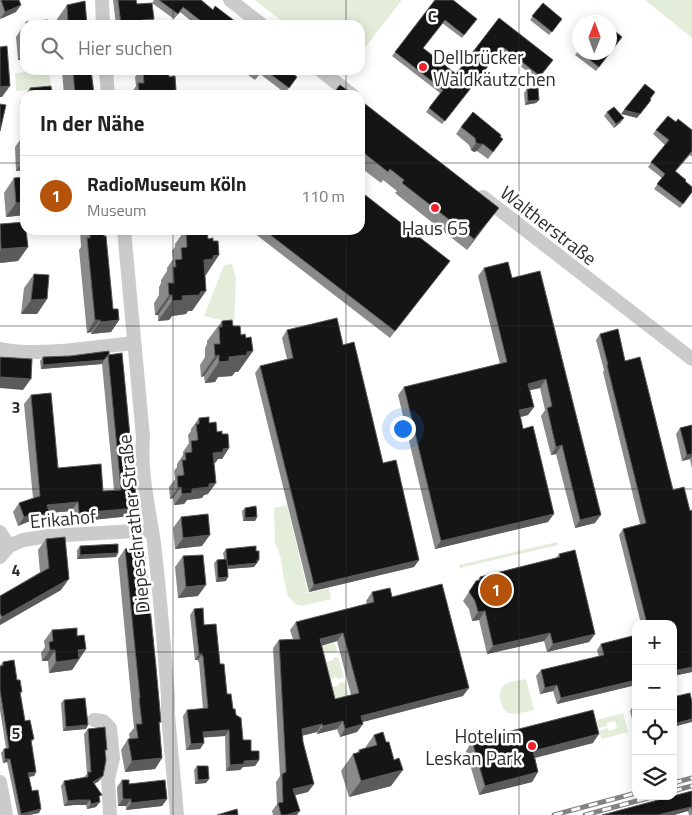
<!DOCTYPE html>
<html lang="de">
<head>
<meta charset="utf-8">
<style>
	body { margin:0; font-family:"Titillium Web",sans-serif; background:#f2f2f2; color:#222 }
	.controls { position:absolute; right:15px; bottom:15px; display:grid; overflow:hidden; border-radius:10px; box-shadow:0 2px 12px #0003 }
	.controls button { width:45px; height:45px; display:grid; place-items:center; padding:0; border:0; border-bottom:1px solid #e0e0e0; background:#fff; color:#222; font:25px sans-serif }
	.compass { position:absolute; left:572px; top:15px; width:45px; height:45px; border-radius:50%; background:#fff; box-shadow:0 2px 12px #0003; rotate:1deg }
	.you { position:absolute; left:402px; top:428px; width:18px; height:18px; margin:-12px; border:4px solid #fff; border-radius:50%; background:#1a73e8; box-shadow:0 0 0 8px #1a73e833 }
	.badge { display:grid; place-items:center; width:32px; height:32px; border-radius:50%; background:#b45309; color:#fff; font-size:16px; font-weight:700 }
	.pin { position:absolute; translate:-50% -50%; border:2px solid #fff; box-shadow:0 1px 5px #0006 }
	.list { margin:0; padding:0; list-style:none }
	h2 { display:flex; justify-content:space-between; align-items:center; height:65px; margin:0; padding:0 20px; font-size:21px }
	h2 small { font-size:16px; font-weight:400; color:#767676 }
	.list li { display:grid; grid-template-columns:32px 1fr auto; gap:15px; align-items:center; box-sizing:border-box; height:80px; padding:0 20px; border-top:1px solid #e0e0e0 }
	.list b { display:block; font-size:19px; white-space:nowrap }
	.list p { margin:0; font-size:16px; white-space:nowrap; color:#767676 }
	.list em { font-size:16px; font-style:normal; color:#767676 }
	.icon { flex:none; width:28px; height:28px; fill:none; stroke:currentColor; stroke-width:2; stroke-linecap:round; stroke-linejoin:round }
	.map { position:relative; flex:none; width:692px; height:815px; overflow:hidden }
	.search { position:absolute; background:#fff; box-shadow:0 2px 12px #0003; left:20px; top:20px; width:345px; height:55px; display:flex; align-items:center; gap:12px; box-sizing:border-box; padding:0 18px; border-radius:15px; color:#767676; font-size:19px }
	.panel { position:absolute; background:#fff; box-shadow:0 2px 12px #0003; left:20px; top:90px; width:345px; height:145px; border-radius:15px }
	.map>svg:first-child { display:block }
</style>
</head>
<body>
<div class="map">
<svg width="692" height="815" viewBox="0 0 692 815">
	<rect width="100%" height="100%" fill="#fff"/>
	<!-- green -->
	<g fill="#e4edda">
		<polygon points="255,0 402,0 360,54 360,25 287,25"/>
		<polygon points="645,0 692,0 692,38"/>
		<polygon points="49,70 51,88 16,91 15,73"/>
		<polygon points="232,264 236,279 234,323 204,316 224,265"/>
		<polygon points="287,505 308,593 329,588 331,599 301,606 295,604 288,596 285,585 280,555 275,543 274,508"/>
		<polygon points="557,542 558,545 460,568 459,565"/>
		<polygon points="335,643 337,652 332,654 331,652 324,654 324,656 319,657 317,647"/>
		<polygon points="338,657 344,677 338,679 337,677 331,679 331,681 326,682 320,661 325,660 326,662 333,660 333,658"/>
		<path d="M526 679 534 710 515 714 508 713C500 706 495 691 506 684 511 681 520 680 526 679Z"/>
		<polygon points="345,682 350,700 332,704 327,686 332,685 333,687 339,685 339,683"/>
		<polygon points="623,713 628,732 602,739 599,731 608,728 609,731 617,728 615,721 607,723 607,726 599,728 597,720"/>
	</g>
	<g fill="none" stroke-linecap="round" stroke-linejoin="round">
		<!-- minor -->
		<g stroke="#cbcbcb" stroke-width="14">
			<polyline points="102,0 103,25"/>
			<polyline points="230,0 262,25"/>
			<polyline points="106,70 108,95"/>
			<polyline points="320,70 352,95"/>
			<polyline points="483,197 692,359"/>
			<path d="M124 230 143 437C140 472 149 509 154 543 160 594 164 645 168 696V715L177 815"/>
			<path d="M0 349C40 357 93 347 134 343"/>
			<polyline points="0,532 9,546"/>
			<polyline points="0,557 9,546 23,540 49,536 152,530"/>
			<polyline points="94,720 103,721 110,728 113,758 108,779 110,815"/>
			<polyline points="0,782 6,815"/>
		</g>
		<!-- rail casing -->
		<g stroke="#838383" stroke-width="5">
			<g id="rail">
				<polyline points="673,783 692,778"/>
				<polyline points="673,791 692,786"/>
				<polyline points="554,815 636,793"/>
				<polyline points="585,815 655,796"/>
			</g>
		</g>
		<!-- rail -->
		<use href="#rail" stroke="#fff" stroke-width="3" stroke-dasharray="9" stroke-linecap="butt"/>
	</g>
	<!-- wall -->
	<g fill="#8a8a8a" fill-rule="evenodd">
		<polygon points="0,0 19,0 16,12 0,19"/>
		<polygon points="113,0 136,0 137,4 152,3 154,0 201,0 213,10 240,25 196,25 180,12 174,19 152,3 150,25 116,25"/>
		<polygon points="435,0 453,0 477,19 462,38 442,23 423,48 456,74 499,18 553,60 538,80 500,50 442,124 426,112 440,93 392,56"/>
		<polygon points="543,3 562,19 549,35 530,20"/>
		<polygon points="67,5 87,25 58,25 57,19"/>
		<polygon points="26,22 48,25 25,25 25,60 18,60 16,37"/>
		<polygon points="622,37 596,71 575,55 580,49"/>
		<polygon points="62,70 91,70 94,94 93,95 64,95"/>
		<polygon points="138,70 164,70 164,74 169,77 176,90 173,95 130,95 136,86 135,77 138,73"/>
		<polygon points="221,70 231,70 227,75"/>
		<polygon points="238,70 288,70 297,77 285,93 260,74 255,80 244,72 242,74"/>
		<polygon points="30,88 52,95 25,95 25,125 22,126 20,102"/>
		<polygon points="527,89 539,100 536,103 525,105 524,93"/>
		<polygon points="360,100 491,218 467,250 395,193 397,191 383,180 381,183 360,167"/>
		<polygon points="607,112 621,122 614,128 604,116"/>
		<polygon points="676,122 692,130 692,157 690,155 676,171 685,181 692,192 680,208 654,189 662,178 648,167 665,145 653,134 656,130"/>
		<polygon points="461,127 500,137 503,139 488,159 477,151 474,152 471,150 469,145 456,134"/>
		<polygon points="25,133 25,170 16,171 15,147"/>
		<polygon points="14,178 25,215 6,217 4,193"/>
		<polygon points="0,224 28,247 18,261 0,263"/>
		<polygon points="80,230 103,230 113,309 119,320 111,332 91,334 91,332 87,333 79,250 81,247"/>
		<polygon points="185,230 207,230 208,239 213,241 219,255 205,275 206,291 192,311 188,311 186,314 172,316 169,320 158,321 158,315 155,315 154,303 159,295 159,287 161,283 161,280 167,271 167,268 173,259 172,251 175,247 175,244"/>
		<polygon points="250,230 360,230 450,261 390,338"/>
		<polygon points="484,268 512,278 595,523 575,528 556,454 551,455 541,416 545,410 540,388 530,390 534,407 528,415 520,417 548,522 435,549 398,395 404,387 500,364 478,276"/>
		<polygon points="34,274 47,299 37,314 21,314 24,288"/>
		<polygon points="222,321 246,338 253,351 238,372 235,372 232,376 218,377 215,382 205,383 204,376 201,377 200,365 205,357 205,348 207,344 207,341"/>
		<polygon points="287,330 343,345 383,463 419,560 414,567 309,592 255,373 260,366 287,359 282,338"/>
		<polygon points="600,334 625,361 673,490 690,511 692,510 692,672 673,676 673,624 641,624 619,535 623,529 640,524 603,372 604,370 596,340"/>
		<polygon points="109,351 131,516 72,522 71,511 49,513 43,521 31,525 30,521 18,526 13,512 19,503 33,498 24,404 31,395 58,468 103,491 114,490 102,364 41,369 40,361 43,357 70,356"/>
		<polygon points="199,418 209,423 217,432 222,434 229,448 222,459 218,459 215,463 214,463 208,494 204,495 202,498 187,500 184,504 174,505 173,498 170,499 169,487 175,479 174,471 177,467 177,464 183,455 183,452 189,443 188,435 191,431 191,429"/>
		<polygon points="692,425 692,469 690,459 682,461 676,434 680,428"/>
		<polygon points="245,508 257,517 255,521 243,521 242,511"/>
		<polygon points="181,517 202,546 175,549 173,528"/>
		<polygon points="46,539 61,590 0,625 0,596 40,572 38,550"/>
		<polygon points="80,546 118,553 116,557 77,559 77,550"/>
		<polygon points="125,549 161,722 159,724 162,758 155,769 125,772 121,750 128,739 130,739 129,734 134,728 132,708 132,707 118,559"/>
		<polygon points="226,549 256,551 259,560 254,567 228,569 226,581 216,582 214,563 217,560 224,559 223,553"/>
		<polygon points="559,554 595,634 589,642 547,652 544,641 487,654 479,620 472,621 469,609 463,601 476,581 477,581 480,577 556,558"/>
		<polygon points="183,556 198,596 178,598 175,567"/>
		<path d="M372 592 392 597 463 696 362 722 363 724 357 732 340 737 337 729 317 734V732L302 736 303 742 314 784 308 792 295 795 297 815H273L272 811 277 804 276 782 280 776 273 648 279 640 293 639 290 630 296 622 367 604 366 601ZM337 641 351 695 335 699 321 646Z"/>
		<polygon points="194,609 204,625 220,664 227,694 236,715 243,740 259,760 255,766 243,767 240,770 226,771 225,736 204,737 204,743 200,749 186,750 183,716 187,710 203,709 199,662 198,662 198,660 195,660 190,615"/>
		<polygon points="52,630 77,636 86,649 72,670 49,673 48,661 42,661 41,653 45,647 44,641"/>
		<polygon points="636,635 636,685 557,704 553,691 540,694 536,676 541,670 599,657 597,650 601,644"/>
		<polygon points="3,662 17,680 22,692 20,694 25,721 34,739 31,743 36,772 34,776 29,777 32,791 39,813 29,815 18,815 7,762 3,763 1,753 4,749 6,748 0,710 0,666"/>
		<polygon points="64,700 88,725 86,729 63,731 61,703"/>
		<polygon points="636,707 636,735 630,711 632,708"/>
		<polygon points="88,729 105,753 99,781 94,784 99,799 96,807 87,809 86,805 74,805 64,806 61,786 64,781 84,777 87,774 84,734"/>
		<polygon points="374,735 386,742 391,786 349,797 341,771 353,754 357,753 359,750 365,748"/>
		<polygon points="472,741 593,743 535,758 538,772 532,782 479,795 466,751"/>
		<polygon points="197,766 209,779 206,783 195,784 194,770"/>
		<polygon points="122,780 129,784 167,799 162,806 126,810 126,806 118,806 117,787"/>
		<polygon points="692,791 692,815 689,815 688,811 674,815 602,815"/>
	</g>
	<!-- shaded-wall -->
	<g fill="#5b5b5b">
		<polygon points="21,5 16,12 0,19 5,12"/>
		<polygon points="154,19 150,25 139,25 142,20"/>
		<polygon points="25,51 25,60 18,60"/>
		<polygon points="10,86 2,97 0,97 0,87"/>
		<polygon points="176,90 173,95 159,95 170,91"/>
		<polygon points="539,100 536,103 525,105 528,101"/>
		<polygon points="651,100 637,118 621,114 624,110"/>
		<polygon points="624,118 621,122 614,128 616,124"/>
		<polygon points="476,143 483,144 477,151 474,152 471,150"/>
		<polygon points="25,159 25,170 16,171"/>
		<polygon points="25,202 25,215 6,217 16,203"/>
		<polygon points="499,208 491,218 467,250 474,239"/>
		<polygon points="28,247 18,261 0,263 0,251 1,249"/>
		<polygon points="219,255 206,275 202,275 204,260 213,256"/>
		<polygon points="206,291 192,311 188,311 186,314 172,316 169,320 158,321 172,301 182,296 200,292"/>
		<polygon points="169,295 172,295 158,315 155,315"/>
		<polygon points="47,299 37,314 21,314 31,300"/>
		<polygon points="95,320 100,320 91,332 87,333"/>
		<polygon points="119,320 111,332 91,334 100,322"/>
		<polygon points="253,351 238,372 235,372 232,376 218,377 215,382 205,383 219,362 229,357 247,352"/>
		<polygon points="219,355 204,376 201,377 215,356"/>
		<polygon points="104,360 102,364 41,369 43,365"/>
		<polygon points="0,377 31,379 23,390 0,388"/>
		<polygon points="546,379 540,388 522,392 528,384"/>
		<polygon points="534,407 528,415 513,419 519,410"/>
		<polygon points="562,445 556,454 551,455 556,447"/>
		<polygon points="229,448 222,459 218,459 215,463 205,464 213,453 223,449"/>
		<polygon points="692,454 692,456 690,459 682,461 687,455"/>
		<polygon points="216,483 208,494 204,495 202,498 187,500 184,504 174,505 182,494 192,489 209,484"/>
		<polygon points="181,487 173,498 170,499 178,488"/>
		<polygon points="78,502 71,511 49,513 43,521 31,525 47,505"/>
		<polygon points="137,508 131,516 72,522 79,513"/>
		<polygon points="36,513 30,521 18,526 24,517"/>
		<polygon points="554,514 548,522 435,549 441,541"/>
		<polygon points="601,515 595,523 575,528 580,520"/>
		<polygon points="257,517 255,521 243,521 245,518"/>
		<polygon points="210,535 202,546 175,549 183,538"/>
		<polygon points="118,553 116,557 77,559 80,555"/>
		<polygon points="259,560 254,567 225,569 227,566"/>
		<polygon points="419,560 414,567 309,592 314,585"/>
		<polygon points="228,577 226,581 216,582 218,578"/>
		<polygon points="69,579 61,590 0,625 0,620 2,617"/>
		<polygon points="206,585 198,596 178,598 186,587"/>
		<polygon points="485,611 479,620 472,621 478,612"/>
		<polygon points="343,633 337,641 314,648 320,639"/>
		<polygon points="550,633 544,641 487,654 493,646"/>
		<polygon points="595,634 589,642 547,652 553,644"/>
		<polygon points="86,649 72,670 49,673 56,662 78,650"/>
		<polygon points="50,650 55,650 48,661 42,661"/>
		<polygon points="199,654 202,654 198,660 195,660"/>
		<polygon points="692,667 692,672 673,676 673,671"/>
		<polygon points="636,680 636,685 557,704 561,698"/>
		<polygon points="557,685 553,691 540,694 545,688"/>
		<polygon points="469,688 463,696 355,724 361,716"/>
		<polygon points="692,719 692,722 673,727 673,724"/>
		<polygon points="343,721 337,729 317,734 323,726"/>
		<polygon points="322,724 317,732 296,737 302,729"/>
		<polygon points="363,724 357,732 340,737 345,729"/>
		<polygon points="88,725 86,729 63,731 66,727"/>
		<polygon points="229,730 225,736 199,738 203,732"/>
		<polygon points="599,734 593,743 526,760 533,751"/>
		<polygon points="204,743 200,749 186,750 191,744"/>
		<polygon points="162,758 155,769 125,772 132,761"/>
		<polygon points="5,759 10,759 7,762 3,763"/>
		<polygon points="259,760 255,766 243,767 240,770 226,771 230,765 244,761"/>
		<polygon points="403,770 391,786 349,797 361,781"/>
		<polygon points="36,772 34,776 26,777 28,773"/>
		<polygon points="538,772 532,782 479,795 485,786"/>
		<polygon points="103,776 99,781 89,787 93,782"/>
		<polygon points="209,779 206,783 195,784 198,780"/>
		<polygon points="314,784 308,792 288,797 293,789"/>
		<polygon points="123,799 131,799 126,806 118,806"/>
		<polygon points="167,799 162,806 126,810 131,803"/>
		<polygon points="78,800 90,800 86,805 74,805 64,806 68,801"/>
		<polygon points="100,802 96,807 87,809 91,804"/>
		<polygon points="691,807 688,811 674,815 658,815"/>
		<polygon points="41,809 39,813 29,815 20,815 21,814"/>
		<polygon points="300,811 297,815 286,815"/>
	</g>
	<!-- building -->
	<g fill="#151515" stroke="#5b5b5b" fill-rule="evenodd">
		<polygon points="1,0 19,0 21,5 5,12"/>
		<polygon points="118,0 136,0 137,4 152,3 154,19 142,20 142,25 121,25"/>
		<polygon points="159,0 201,0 213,10 215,6 240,25 206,25 183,7 178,14"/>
		<polygon points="435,0 453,0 477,19 464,35 445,20 423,48 456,74 499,18 553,60 540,76 503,47 445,121 429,108 443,90 395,52"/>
		<polygon points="85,1 87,25 68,25 67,5"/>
		<polygon points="543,3 562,19 552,32 532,16"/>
		<polygon points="48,20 48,25 27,25 26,22"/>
		<polygon points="610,27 622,37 599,67 578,51 580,49 580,52 610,52"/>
		<polygon points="7,46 10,86 0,87 0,47"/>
		<polygon points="73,70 91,70 94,94 91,94 91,95 75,95"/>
		<polygon points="143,70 164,70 164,74 169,73 169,77 175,76 176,90 170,91 170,94 139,95 138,83 144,83"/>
		<polygon points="252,70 262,70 258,75"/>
		<polygon points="265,70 288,70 297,77 289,88"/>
		<polygon points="645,84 655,92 650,99 651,100 640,114 624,110"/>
		<polygon points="340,85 354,95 332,95"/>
		<polygon points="51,86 52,95 31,95 30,88"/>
		<polygon points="538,88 539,100 528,101 527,89"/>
		<polygon points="360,100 499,208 474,239 402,183 404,180 390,169 388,172 360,150"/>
		<polygon points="0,104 6,105 0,131"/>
		<polygon points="614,107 624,118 616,124 607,112"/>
		<polygon points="473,112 501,135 500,137 503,139 493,152 483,144 479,144 476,143 475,138 461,127"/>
		<polygon points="668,116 676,122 678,119 692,130 692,151 675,171 686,180 685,181 692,187 692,192 683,204 657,184 665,174 651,162 669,140 656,130"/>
		<polygon points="25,177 25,202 16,203 14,178"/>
		<polygon points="360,191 450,261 395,331 264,230 360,230"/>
		<polygon points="25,222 25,230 26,230 28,247 1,249 0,224"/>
		<polygon points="90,230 103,230 104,236 106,236 113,309 118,309 119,320 100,322 100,320 95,320 87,238 90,238"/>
		<polygon points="189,230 207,230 208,239 213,238 213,241 218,241 219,255 213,256 213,259 204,260 206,291 200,292 200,295 182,296 183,300 172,301 172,295 169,295 168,283 174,283 173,267 176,267 175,260 182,259 181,248 187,247 186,231 189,231"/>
		<polygon points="508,262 512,278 540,271 601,515 580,520 562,445 556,447 547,408 552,406 546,379 528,384 534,407 519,410 523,429 533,426 554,514 441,541 404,387 507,362 484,268"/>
		<polygon points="34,274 49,275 47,299 31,300"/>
		<polygon points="337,318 343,345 354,342 383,463 396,460 419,560 314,585 260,366 293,358 287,330"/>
		<polygon points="232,320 233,326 240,326 241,335 245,334 246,338 251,337 253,351 247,352 247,355 229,357 229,361 219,362 219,355 215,356 214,344 220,344 219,327 222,327 222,321"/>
		<polygon points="618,329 625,361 640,357 673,490 684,487 690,511 692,510 692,667 673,671 673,624 647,624 623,529 646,523 607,365 608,365 600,334"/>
		<polygon points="109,351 109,355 108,355 104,360 43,365 43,357 70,356"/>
		<polygon points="122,353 137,508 79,513 78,502 47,505 49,512 38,516 36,513 24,517 19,503 40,496 31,395 51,393 58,468 101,464 103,491 121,490 108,355"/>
		<polygon points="0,357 32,359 31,379 0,377"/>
		<polygon points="209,417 209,423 216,422 217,432 222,431 222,434 228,434 229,448 223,449 223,452 213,453 216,483 209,484 209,487 192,489 192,493 182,494 181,487 178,488 177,476 184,475 182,460 186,460 185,453 192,452 191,441 198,440 196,424 199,424 199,418"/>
		<polygon points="692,425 692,454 687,455 680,428"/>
		<polygon points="256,506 257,517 245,518 245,508"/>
		<polygon points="208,514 210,535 183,538 181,517"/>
		<polygon points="65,537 69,579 2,617 0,613 0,596 49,568 46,539"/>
		<polygon points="118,544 118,553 80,555 80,546"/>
		<polygon points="256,546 256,551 259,551 259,560 257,560 257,563 227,566 226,549"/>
		<polygon points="144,547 156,667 161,722 159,722 162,758 132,761 128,739 138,738 136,724 142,724 139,698 140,698 125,549"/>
		<polygon points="575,550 595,634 553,644 550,633 493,646 485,611 478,612 475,601 469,592 476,581 480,580 480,577 560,557 559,554"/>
		<polygon points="203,555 206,585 186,587 183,556"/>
		<polygon points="227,559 228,577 218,578 217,560"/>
		<path d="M442 584 469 688 361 716 363 724 345 729 343 721 323 726 322 724 302 729 303 742 314 784 293 789 300 811 286 815H281L278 803 283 802 282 774 286 772 279 640 300 639 296 622 374 602 372 592 390 588 392 597ZM343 633 359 693 335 699 320 639Z"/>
		<polygon points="203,608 204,625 216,624 220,664 224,664 227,694 231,694 233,709 235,709 236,715 241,718 243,740 251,740 251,751 259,751 259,760 244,761 244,764 230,765 229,730 203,732 204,743 191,744 187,710 208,708 203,656 202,656 202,654 199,654 194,609"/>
		<polygon points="77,628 77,636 84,635 86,649 78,650 79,659 56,662 55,650 50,650 49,642 53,641 52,630"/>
		<polygon points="636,635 636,680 561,698 557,685 545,688 541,670 604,655 601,644"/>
		<polygon points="14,660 17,680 20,680 22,692 20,692 25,721 30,720 34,739 31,740 36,772 28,773 32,791 38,790 41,809 21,814 10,759 5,759 4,749 9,748 0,690 0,666 3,666 3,662"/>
		<polygon points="690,693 692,702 692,719 673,724 673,697"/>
		<polygon points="85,698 88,725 66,727 64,700"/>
		<polygon points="636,707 636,722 632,708"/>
		<polygon points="593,710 599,734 533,751 538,772 485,786 472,741"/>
		<polygon points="105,727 107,750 105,750 106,760 103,776 93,782 102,795 99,796 100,802 91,804 90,800 78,800 68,801 64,781 88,777 88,772 91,772 88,729"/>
		<polygon points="383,732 386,742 389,742 394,760 399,758 403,770 361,781 353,754 360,752 359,750 377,745 374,735"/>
		<polygon points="197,766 208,766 209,779 198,780"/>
		<polygon points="122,780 129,780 129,784 165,780 167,799 131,803 131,799 123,799"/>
		<polygon points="692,791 692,810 691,807 658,815 602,815"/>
		<polygon points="237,809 238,815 217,815"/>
	</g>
	<!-- grid -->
	<path fill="none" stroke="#2e2e2e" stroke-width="1" stroke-opacity="0.55" d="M173 0V25M346 0V25M519 0V815M173 70V95M346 70V95M0 163H25M360 163H692M173 230V815M346 230V815M0 326H692M0 489H692M0 652H636M673 652H692"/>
	<!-- markers -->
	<g fill="#f4212d" stroke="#fff" stroke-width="2">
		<circle cx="423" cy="67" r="5"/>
		<circle cx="435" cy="208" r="5"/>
		<circle cx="532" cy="746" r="5"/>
	</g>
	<g text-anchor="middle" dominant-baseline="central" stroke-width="5" stroke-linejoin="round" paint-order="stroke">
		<!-- poi labels -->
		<g font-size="19" fill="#2e2e2e" stroke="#fff" text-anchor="start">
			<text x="433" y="56">Dellbrücker<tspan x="433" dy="22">Waldkäutzchen</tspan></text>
			<text x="435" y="227" text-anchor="middle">Haus 65</text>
			<text x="522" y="735" text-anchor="end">Hotel im<tspan x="522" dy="22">Leskan Park</tspan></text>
		</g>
		<!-- street labels -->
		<g font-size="19" fill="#2e2e2e" stroke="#fff">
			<text transform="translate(549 225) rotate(38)">Waltherstraße</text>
			<text transform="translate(63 518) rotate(-5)">Erikahof</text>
			<text transform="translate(133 524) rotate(-96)">Diepeschrather Straße</text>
		</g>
	</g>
	<g font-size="16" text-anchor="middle" font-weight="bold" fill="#2e2e2e" stroke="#fff" stroke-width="5" stroke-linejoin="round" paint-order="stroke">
		<text x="432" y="22">C</text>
		<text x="16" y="413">3</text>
		<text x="16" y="576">4</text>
		<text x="16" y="739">5</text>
	</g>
</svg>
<div class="controls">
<button>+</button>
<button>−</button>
<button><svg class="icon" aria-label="locate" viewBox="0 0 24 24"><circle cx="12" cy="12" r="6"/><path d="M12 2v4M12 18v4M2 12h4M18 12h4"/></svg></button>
<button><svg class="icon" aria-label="layers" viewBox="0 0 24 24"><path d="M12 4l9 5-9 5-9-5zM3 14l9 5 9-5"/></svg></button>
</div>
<svg class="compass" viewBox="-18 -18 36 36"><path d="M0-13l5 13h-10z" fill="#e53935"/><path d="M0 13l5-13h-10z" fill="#767676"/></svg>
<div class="you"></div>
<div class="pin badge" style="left:496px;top:590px">1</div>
<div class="search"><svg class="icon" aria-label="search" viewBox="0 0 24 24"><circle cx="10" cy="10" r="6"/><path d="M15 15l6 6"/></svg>Hier suchen</div>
<section class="panel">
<h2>In der Nähe<small></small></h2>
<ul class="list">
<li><span class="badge">1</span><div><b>RadioMuseum Köln</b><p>Museum</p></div><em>110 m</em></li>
</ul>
</section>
</div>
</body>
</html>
